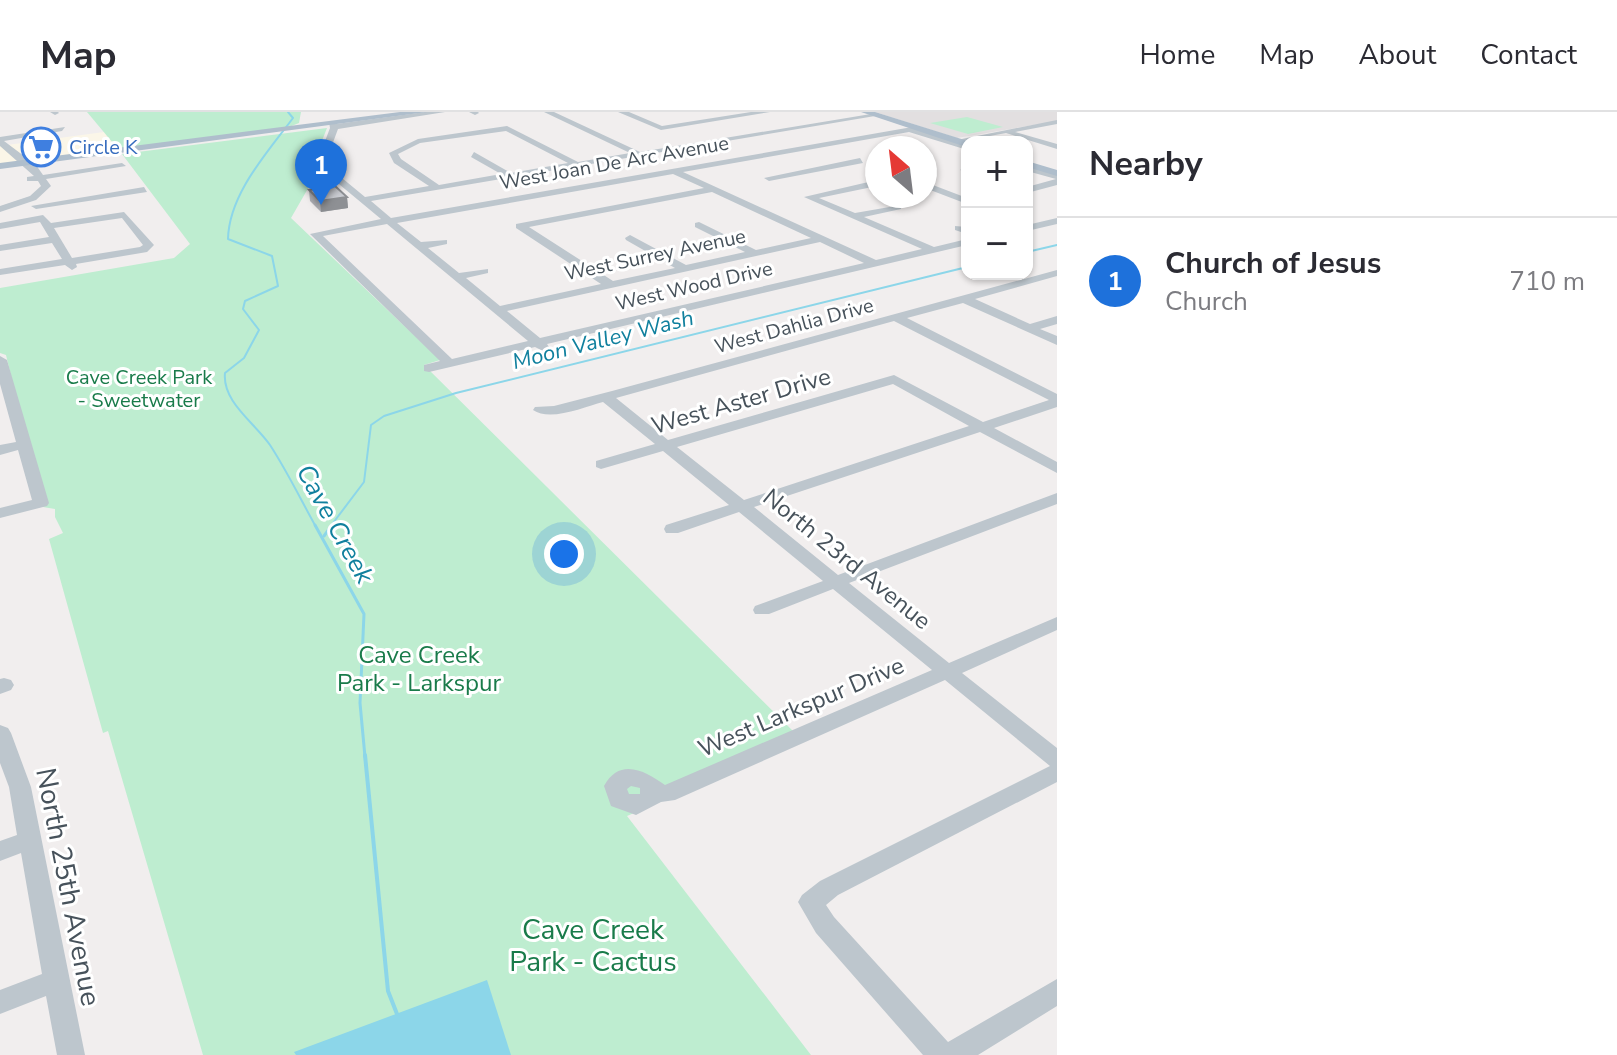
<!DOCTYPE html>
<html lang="en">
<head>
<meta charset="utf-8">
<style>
	body { margin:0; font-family:"Nunito Sans",sans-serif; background:#f2f2f3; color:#2b2b33 }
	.controls { position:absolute; right:24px; top:24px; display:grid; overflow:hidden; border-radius:16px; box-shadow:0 2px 6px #0004 }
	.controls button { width:72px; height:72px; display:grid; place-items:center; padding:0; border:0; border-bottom:2px solid #e1e1e2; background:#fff; color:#2b2b33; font:40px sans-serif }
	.compass { position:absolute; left:865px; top:24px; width:72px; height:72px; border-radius:50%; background:#fff; box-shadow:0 2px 6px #0004; rotate:332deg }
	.you { position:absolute; left:564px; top:442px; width:28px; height:28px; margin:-20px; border:6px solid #fff; border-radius:50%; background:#1a73e8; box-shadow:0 0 0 12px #1a73e833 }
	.badge { display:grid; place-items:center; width:52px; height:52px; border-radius:50%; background:#1e71db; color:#fff; font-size:26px; font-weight:700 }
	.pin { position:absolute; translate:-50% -66px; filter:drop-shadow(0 2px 4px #0008) }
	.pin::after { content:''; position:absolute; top:42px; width:28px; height:24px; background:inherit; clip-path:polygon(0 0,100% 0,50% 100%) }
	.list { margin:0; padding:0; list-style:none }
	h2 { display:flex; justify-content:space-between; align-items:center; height:104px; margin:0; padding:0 32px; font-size:34px }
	h2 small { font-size:26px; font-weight:400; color:#7c7c81 }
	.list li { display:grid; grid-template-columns:52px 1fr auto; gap:24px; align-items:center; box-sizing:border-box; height:128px; padding:0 32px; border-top:2px solid #e1e1e2 }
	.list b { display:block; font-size:30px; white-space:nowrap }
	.list p { margin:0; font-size:26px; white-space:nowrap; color:#7c7c81 }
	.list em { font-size:26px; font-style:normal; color:#7c7c81 }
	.map { position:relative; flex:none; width:1057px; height:943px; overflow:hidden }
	header { display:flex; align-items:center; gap:48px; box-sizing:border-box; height:112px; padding:0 40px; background:#fff; border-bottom:2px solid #e1e1e2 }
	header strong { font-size:38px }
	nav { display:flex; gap:44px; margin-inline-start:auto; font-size:28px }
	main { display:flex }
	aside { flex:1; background:#fff }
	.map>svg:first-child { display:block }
</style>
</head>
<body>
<header>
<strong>Map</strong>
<nav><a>Home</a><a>Map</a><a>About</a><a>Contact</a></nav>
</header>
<main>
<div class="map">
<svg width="1057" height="943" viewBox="0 0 1057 943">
	<rect width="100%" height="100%" fill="#f1eeee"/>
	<!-- commercial -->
	<polygon fill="#fbf6e8" points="104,20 118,37 0,52 0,30 7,33"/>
	<!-- education -->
	<polygon fill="#e2dfe0" points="875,0 1057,0 1057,9 957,26"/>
	<!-- green -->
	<g fill="#beedd0">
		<polygon points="87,0 301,0 299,11 289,15 118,37"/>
		<polygon points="967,5 1003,15 968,22 930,11"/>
		<polygon points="327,16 312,54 322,62 314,66 291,106 440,248 424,253 803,629 627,704 811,943 203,943 108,619 103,621 49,427 63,421 55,405 55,397 43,395 6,243 0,241 0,176 174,146 190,132 122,42"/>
	</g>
	<!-- water -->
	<polygon fill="#8cd6e9" points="487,868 511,943 296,943 294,940"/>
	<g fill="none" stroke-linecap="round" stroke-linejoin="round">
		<!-- stream-far2 -->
		<g stroke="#8cd6e9" stroke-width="2">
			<path d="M288 0 293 6C267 41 229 82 228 127L272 144 278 174 245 189 243 197 259 218 244 246 225 261C222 290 255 311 270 333 287 359 301 388 316 415"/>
			<polyline points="1027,140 1057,133"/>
			<polyline points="330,415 364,370 371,313 384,304 456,281 967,155"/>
		</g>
		<!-- stream-far1 -->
		<g stroke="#8cd6e9" stroke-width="3">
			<polyline points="315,413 364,502 360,591 365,645"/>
			<polyline points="324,424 332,413"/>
		</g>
		<!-- stream -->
		<polyline stroke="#8cd6e9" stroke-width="4" points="365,643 388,879 397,902"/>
		<!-- minor -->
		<g fill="#bdc6cd" fill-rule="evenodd">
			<polygon points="50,0 58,0 59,1 55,3"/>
			<path d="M425 0H445L338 17 325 52 365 85 429 74 394 51 389 41 418 27 507 14 578 50 630 41 544 0H554L640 40 877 1 881 3 371 89 391 106 918 14 922 16 919 18 952 29 1057 8V12L1015 20 1057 32V37L1006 21 957 30 967 33 964 37 909 20 683 60 876 148 922 137 804 85 877 68V74L819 86 855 101 901 93V97L864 105 934 135 967 127V133L547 232 549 235 543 239 535 235 429 260 424 259V253L440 249 310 122 381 107 316 53 330 16 329 10 336 12ZM506 19 568 51 511 61 474 40 471 45 501 62 439 73 401 47 398 42 420 31ZM673 62 704 76 516 112V116L601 172 500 194 466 166 488 161V157L459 161 428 136 447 132V128L421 130 397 111ZM712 80 811 126 756 138 699 110 695 111V115L745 140 686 153 630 123 625 126 626 128 675 156 613 169 529 115ZM387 112 528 229 452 247 323 124ZM820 130 864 151 540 226 507 199Z"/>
			<polygon points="469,0 478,0 479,1 475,3"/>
			<polygon points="618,0 629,0 662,14 751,0 770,0 661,18"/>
			<polygon points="65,15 62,19 4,29 36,53 43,63 122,51 126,54 46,67 51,74 36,88 0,100 0,94 30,84 41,74 38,69 27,69 27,65 34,64 0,34 0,25"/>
			<polygon points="860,46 863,51 769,69 764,66"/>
			<polygon points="1027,53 1057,62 1057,73 1027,81 1027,75 1056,67 1027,59"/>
			<polygon points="967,54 967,60 960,58"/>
			<polygon points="925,70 967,86 967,92 925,76"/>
			<polygon points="144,75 147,80 36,97 31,94"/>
			<path d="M124 100 154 133 147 140 76 152 77 155 72 158 65 153 0 163V157L62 147 52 131 0 139V133L49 125 40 110 0 117V111L43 103 51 111ZM122 106 143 133 140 135 72 146 54 116Z"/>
			<polygon points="1057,106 1057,112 1027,119 1027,113"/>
			<polygon points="955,114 967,115 967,122 955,118"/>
			<path d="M1057 158V164L975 187 1030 212 1057 204V212L1040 217 1057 224V233L963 191 907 206 1057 282V295L994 316 1057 350V361L980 320 754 395 838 463 1057 381V392L849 471 949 551 1057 505V518L962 561 1057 636V670L838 783 826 793 834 805 948 930 1057 867V894L978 943H923L816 821 798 790 802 783 820 769 1050 654 945 568 675 688 661 690 636 703 611 694 604 674C620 644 647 660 665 673L932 558 833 477 769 502H755L753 498 755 494 823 469 739 400 678 421H666L664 417 666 413 729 393 663 339 601 357 596 355V349L655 332 603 290C584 295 550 310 533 298L535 295 554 294 612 279ZM894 209 1049 288 983 310 894 263 668 328 616 286ZM893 272 969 314 744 388 677 335ZM631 674 640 676V682H629L627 677Z"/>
			<polygon points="0,244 7,248 49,391 47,394 0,406 0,396 32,388 18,338 0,343 0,333 16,330 0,272"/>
			<polygon points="4,566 11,568 14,573 11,578 0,582 0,567"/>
			<polygon points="0,613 8,616 11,621 31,675 85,943 57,943 46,884 0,902 0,878 42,862 21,741 0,749 0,729 17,723 9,675 0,651"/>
		</g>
		<!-- major -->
		<g fill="#afbecc" fill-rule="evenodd">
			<polygon points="400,0 427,0 0,57 0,51"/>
			<polygon points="861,0 875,0 971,30 963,34"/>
			<polygon points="1027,49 1057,58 1057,64 1027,55"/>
		</g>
	</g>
	<!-- wall -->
	<polygon fill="#afb0b5" points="309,78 347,85 348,96 321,100 310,89"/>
	<!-- shaded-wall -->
	<g fill="#8e9094">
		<polygon points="48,35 50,41 36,43 35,37"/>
		<polygon points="347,85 348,96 321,100 320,89"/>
	</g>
	<!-- building -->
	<g fill="#cbcdd3" stroke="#8e9094" stroke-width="2">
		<polygon points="43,27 48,35 35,37 29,29"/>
		<polygon points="335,74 347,85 320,89 309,78"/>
	</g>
	<!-- icons -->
	<defs>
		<g id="supermarket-ring" transform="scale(2)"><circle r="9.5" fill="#fff" stroke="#3f7fe0" stroke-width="1.5"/><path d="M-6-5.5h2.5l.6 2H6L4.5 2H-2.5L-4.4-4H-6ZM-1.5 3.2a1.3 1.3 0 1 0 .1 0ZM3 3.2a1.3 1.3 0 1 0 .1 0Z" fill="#3f7fe0"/></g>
	</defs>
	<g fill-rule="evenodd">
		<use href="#supermarket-ring" x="41" y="35"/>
	</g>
	<g text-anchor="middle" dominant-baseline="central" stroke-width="6" stroke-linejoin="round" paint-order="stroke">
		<!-- far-shop labels -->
		<g font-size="20" fill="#366cbe" stroke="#fff" text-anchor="start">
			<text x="69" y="35">Circle K</text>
		</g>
		<!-- far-street labels -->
		<g font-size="20" fill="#47525b" stroke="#fff">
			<text transform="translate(614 51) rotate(-10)">West Joan De Arc Avenue</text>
			<text transform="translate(655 143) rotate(-12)">West Surrey Avenue</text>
			<text transform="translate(694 174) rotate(-13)">West Wood Drive</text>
			<text transform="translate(794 214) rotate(-15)">West Dahlia Drive</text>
		</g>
		<!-- far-park labels -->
		<g font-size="20" fill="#197b4a" stroke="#fff">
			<text x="139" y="265">Cave Creek Park<tspan x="139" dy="23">- Sweetwater</tspan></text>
		</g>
		<!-- far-water labels -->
		<g font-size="22" font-style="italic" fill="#10809e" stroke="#fff">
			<text transform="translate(603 228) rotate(-14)">Moon Valley Wash</text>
		</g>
		<!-- street labels -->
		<g font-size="24" fill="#47525b" stroke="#fff">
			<text transform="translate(741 289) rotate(-16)">West Aster Drive</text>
			<text transform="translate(847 447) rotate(39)">North 23rd Avenue</text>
			<text transform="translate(801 595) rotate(-23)">West Larkspur Drive</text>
		</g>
		<!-- park labels -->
		<g font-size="24" fill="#197b4a" stroke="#fff">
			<text x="419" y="543">Cave Creek<tspan x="419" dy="28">Park - Larkspur</tspan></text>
		</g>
		<!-- water labels -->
		<g font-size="26" font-style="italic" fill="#10809e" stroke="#fff">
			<text transform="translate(335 412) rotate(61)">Cave Creek</text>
		</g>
		<!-- near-street labels -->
		<g font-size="28" fill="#47525b" stroke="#fff">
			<text transform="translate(68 775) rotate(79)">North 25th Avenue</text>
		</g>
		<!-- near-park labels -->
		<g font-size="28" fill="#197b4a" stroke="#fff">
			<text x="593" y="818">Cave Creek<tspan x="593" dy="32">Park - Cactus</tspan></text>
		</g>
	</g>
</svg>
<div class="controls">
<button>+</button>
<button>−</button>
</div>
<svg class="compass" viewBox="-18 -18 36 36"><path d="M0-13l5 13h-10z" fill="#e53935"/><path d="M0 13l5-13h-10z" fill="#7c7c81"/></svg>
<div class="you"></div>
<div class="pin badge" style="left:321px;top:93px">1</div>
</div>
<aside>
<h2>Nearby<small></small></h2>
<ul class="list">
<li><span class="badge">1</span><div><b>Church of Jesus</b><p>Church</p></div><em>710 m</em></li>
</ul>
</aside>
</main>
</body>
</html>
